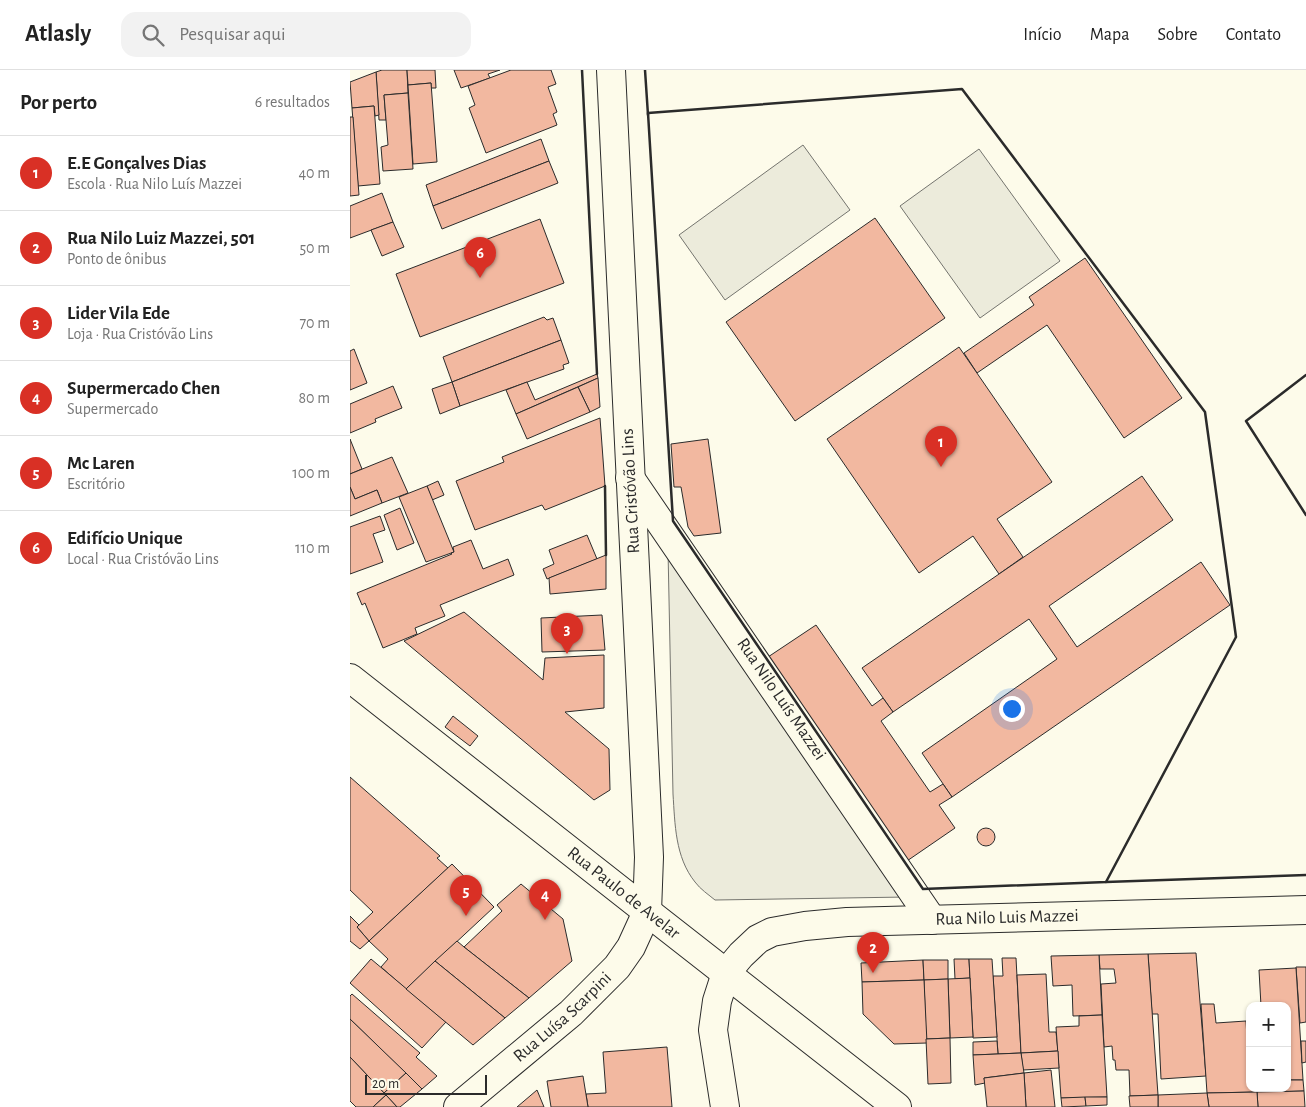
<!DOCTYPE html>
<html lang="pt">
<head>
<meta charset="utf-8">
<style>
	body { margin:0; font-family:"Alegreya Sans",sans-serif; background:#f2f2f2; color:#222 }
	.controls { position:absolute; right:15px; bottom:15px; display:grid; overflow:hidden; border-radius:10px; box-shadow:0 1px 4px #0004 }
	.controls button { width:45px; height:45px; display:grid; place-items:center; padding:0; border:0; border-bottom:1px solid #e0e0e0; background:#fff; color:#222; font:25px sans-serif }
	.scale { position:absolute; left:15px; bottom:12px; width:122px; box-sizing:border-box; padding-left:5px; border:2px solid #2b2b2b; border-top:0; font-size:14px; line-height:18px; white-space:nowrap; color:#2b2b2b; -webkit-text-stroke:4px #fdfbea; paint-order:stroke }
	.you { position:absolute; left:661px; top:638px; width:18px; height:18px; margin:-12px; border:4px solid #fff; border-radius:50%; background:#1a73e8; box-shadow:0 0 0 8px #1a73e833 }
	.badge { display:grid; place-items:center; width:32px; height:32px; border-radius:50%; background:#d93025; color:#fff; font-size:16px; font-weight:700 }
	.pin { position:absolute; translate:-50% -41px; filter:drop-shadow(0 1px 2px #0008) }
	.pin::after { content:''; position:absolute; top:26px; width:18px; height:15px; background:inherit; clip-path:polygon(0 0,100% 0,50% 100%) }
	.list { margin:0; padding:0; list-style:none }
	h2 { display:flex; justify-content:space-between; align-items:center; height:65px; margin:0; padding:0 20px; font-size:21px }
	h2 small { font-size:16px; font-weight:400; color:#767676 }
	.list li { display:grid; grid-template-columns:32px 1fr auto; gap:15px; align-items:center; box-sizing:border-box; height:75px; padding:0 20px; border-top:1px solid #e0e0e0 }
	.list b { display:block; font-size:19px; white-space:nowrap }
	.list p { margin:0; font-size:16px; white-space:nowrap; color:#767676 }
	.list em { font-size:16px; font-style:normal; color:#767676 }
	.icon { flex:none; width:28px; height:28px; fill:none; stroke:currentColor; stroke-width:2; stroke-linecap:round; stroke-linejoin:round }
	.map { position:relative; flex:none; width:956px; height:1037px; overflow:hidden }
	header { display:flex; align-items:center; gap:30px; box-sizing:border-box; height:70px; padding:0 25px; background:#fff; border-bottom:1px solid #e0e0e0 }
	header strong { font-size:24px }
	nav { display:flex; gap:28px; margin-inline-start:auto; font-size:18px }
	.search { width:350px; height:45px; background:#f2f2f2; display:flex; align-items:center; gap:12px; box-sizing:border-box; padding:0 18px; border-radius:15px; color:#767676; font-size:19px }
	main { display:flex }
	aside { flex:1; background:#fff }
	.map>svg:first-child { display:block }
</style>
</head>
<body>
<header>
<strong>Atlasly</strong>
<div class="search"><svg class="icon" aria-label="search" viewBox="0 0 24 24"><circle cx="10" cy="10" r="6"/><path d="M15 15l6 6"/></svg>Pesquisar aqui</div>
<nav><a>Início</a><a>Mapa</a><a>Sobre</a><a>Contato</a></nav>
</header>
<main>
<aside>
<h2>Por perto<small>6 resultados</small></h2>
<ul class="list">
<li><span class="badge">1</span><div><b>E.E Gonçalves Dias</b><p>Escola · Rua Nilo Luís Mazzei</p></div><em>40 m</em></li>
<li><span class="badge">2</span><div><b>Rua Nilo Luiz Mazzei, 501</b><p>Ponto de ônibus</p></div><em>50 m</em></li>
<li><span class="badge">3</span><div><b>Lider Vila Ede</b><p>Loja · Rua Cristóvão Lins</p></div><em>70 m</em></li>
<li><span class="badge">4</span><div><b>Supermercado Chen</b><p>Supermercado</p></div><em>80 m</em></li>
<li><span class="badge">5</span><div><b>Mc Laren</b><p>Escritório</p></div><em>100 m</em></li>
<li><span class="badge">6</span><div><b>Edifício Unique</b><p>Local · Rua Cristóvão Lins</p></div><em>110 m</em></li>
</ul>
</aside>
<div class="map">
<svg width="956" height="1037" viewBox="0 0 956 1037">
	<rect width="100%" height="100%" fill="#fdfbea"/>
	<!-- green -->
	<g fill="#ecebdb" stroke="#74746e">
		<polygon points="453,75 500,140 375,230 329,165"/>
		<polygon points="629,79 710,191 630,248 550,136"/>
		<path d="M318 480 557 827 365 830C359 825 350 819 345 812 325 787 325 754 323 724Z"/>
	</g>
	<!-- building -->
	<g fill="#f2b8a0" stroke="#2b2b2b">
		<polygon points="32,0 57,0 58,23 34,25 36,50 29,50 26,2"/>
		<polygon points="57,0 85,0 86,18 81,18 81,13 58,15"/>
		<polygon points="104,0 150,0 138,4 140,8 111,18"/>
		<polygon points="161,0 201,0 206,14 198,17 207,42 203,44 207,55 136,83 119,38 125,35 118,16"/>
		<polygon points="26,2 29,45 25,46 24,36 2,38 0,12"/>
		<polygon points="81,13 87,92 63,94 58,15"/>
		<polygon points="58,23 63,99 33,101 31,77 38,75 34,25"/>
		<polygon points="24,36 30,114 8,116 2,38"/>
		<polygon points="0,47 3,47 9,125 0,126"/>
		<polygon points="191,69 199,91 83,136 76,115"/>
		<polygon points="199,91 208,113 92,159 83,136"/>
		<polygon points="32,123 43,152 0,168 0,136"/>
		<polygon points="525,148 595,248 445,351 376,252"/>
		<polygon points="190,149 214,213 70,267 46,204"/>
		<polygon points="43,152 54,177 32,186 21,160"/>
		<polygon points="735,188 832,328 774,368 697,255 627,303 614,283 684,235 679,227"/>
		<polygon points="194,247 197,250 203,248 211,270 102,312 93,287"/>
		<polygon points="211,270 219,293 213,295 214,299 110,336 102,312"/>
		<polygon points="609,277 702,412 647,449 673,487 649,504 623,466 569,503 477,369"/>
		<polygon points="4,279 17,313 0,320 0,281"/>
		<polygon points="247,304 248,308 166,344 156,320 177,312 185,330"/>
		<polygon points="248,308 250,337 240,342 228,317"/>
		<polygon points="102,312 110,336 90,344 82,319"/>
		<polygon points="43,316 52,338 25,349 26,352 0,363 0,334"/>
		<polygon points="228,317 240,342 177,369 166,344"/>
		<polygon points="250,348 255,416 195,440 192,435 125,460 106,411 154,392 152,387"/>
		<polygon points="0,369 12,399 0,404"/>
		<polygon points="358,369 371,463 344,466 338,457 331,417 324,417 321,374"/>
		<polygon points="42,387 58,423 32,433 27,420 5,429 0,417 0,404"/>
		<polygon points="792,406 823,450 699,536 727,577 851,492 880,535 602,727 572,683 707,589 679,549 543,642 512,598"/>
		<polygon points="88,411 94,425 82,430 77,416"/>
		<polygon points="77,416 104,482 76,492 49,427"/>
		<polygon points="0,417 5,429 27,420 32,433 0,446"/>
		<polygon points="50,438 64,473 47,480 34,445"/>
		<polygon points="30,446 35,460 23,464 33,492 0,504 0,457"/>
		<polygon points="237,465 247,489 197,509 193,499 204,494 199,480"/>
		<polygon points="121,470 133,499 158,489 164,505 90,535 95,546 65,558 67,564 33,578 15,533 12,535 7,523 102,484 101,483 104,482 103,477"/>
		<polygon points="256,485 256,519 200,524 199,508"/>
		<polygon points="114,542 193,610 195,588 254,585 254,638 215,642 259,679 260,720 244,730 54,571"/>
		<polygon points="252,545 255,580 192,582 191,548"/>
		<polygon points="466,555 522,636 533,628 543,642 531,651 580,722 593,714 602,727 589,735 605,758 554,793 415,589"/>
		<polygon points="103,646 128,666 120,676 95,657"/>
		<polygon points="0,707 90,786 87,788 98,798 19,871 7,857 23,842 0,820"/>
		<circle cx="636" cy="767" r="9"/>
		<polygon points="102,794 144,837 56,919 31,897 38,889 19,871"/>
		<polygon points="171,814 213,849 222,891 179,928 114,877 152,841 147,835"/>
		<polygon points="0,846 9,855 7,857 19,871 10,879 0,871"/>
		<polygon points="107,871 114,877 179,928 155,948 85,891"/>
		<polygon points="846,883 856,1006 811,1009 808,944 802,944 798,884"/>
		<polygon points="798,884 808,1025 780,1026 779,1000 766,1000 765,990 763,990 762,976 754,977 751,914 766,913 764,899 750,899 749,885"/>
		<polygon points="749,885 752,945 723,946 722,915 703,916 701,886"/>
		<polygon points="652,888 666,888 671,983 648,984 643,906 653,906"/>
		<polygon points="21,889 96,952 72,978 0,913"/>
		<polygon points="604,889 619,889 620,908 605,909"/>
		<polygon points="619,889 642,889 647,967 623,968"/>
		<polygon points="573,890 574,910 512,912 511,893"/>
		<polygon points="573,890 598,890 598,909 574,910"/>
		<polygon points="85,891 155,948 123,975 56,919"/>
		<polygon points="946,897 956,897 956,952 950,953"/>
		<polygon points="946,898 953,1010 937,1010 937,936 911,936 909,900"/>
		<polygon points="696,904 699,962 706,962 708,981 671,983 667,905"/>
		<polygon points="620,908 623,967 600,968 598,909"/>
		<polygon points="598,909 600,968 576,969 574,910"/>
		<polygon points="574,910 577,973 544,974 513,944 512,912"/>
		<polygon points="2,924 70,983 66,987 87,1006 72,1019 0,949 0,926"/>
		<polygon points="851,934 864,934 866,953 896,951 900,1018 907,1018 907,1022 857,1023"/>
		<polygon points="752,945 757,1027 711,1028 706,957 729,956 729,946"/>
		<polygon points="0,949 56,1003 34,1023 0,987"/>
		<polygon points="600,968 601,1013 578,1014 576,969"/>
		<polygon points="647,971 648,984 623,985 623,972"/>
		<polygon points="951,971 956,971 956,992 952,993"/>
		<polygon points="317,977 322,1037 238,1037 236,1024 256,1023 253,982"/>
		<polygon points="708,981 709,998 673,1000 671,983"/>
		<polygon points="671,983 674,1003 634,1008 635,1013 625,1015 623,985"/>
		<polygon points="0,987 36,1025 23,1037 6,1037 0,1031"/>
		<polygon points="701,1000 705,1037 676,1037 674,1003"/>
		<polygon points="56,1003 72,1019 50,1037 47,1037 34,1023"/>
		<polygon points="674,1003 676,1037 637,1037 634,1008"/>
		<polygon points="233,1006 238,1037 201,1037 197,1011"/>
		<polygon points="937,1010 953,1010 954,1021 923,1022 923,1018 937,1018"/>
		<polygon points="187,1020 194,1037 167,1037"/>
		<polygon points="954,1021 955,1037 908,1037 907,1022"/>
		<polygon points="907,1022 908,1037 859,1037 857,1023"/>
		<polygon points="857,1023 859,1037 808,1037 808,1025"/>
		<polygon points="36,1025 47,1037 23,1037"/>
		<polygon points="808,1025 808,1037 780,1037 779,1026"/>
		<polygon points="735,1027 736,1036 712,1037 711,1028"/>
		<polygon points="735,1027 757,1027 757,1035 736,1036"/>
	</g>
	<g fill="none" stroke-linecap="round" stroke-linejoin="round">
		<!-- minor casing -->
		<g stroke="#2b2b2b" stroke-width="30">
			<g id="minor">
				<path id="s1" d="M280 408 582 850"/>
				<path id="s2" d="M0 608C181 752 365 894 547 1037"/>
				<path id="s3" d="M108 1037 221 943 267 897 281 877 297 842 299 787 261 0"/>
				<path id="s4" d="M375 1037 363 960 367 931 376 903 391 885 408 869 422 862 455 856 497 852 956 840"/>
			</g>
		</g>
		<!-- minor -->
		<use href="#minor" stroke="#fdfbea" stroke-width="28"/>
		<!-- wall -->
		<g stroke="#2b2b2b" stroke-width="2.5">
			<polyline points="232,0 247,304"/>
			<polyline points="295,0 298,45"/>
			<polygon points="612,19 855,342 886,567 756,812 573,819 323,451 298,43"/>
			<polyline points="956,305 896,351 956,445"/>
			<polyline points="255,416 256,485"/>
			<polyline points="756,812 956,805"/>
		</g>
	</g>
	<g text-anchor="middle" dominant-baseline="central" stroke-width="4" stroke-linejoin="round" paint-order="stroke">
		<!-- street labels -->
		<g font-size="18" fill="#2b2b2b" stroke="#fdfbea">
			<text transform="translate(281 421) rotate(-93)">Rua Cristóvão Lins</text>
			<text stroke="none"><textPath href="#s1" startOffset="268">Rua Nilo Luís Mazzei</textPath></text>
			<text stroke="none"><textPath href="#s2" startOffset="348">Rua Paulo de Avelar</textPath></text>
			<text stroke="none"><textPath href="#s4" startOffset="435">Rua Nilo Luis Mazzei</textPath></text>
			<text stroke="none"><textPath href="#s3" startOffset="138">Rua Luísa Scarpini</textPath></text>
		</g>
	</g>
</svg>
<div class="controls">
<button>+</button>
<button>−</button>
</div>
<div class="scale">20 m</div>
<div class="you"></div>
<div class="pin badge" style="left:591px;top:397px">1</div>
<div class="pin badge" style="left:523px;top:903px">2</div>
<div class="pin badge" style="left:217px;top:584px">3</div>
<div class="pin badge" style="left:195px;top:850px">4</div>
<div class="pin badge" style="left:116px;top:846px">5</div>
<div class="pin badge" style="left:130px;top:208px">6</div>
</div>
</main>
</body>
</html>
